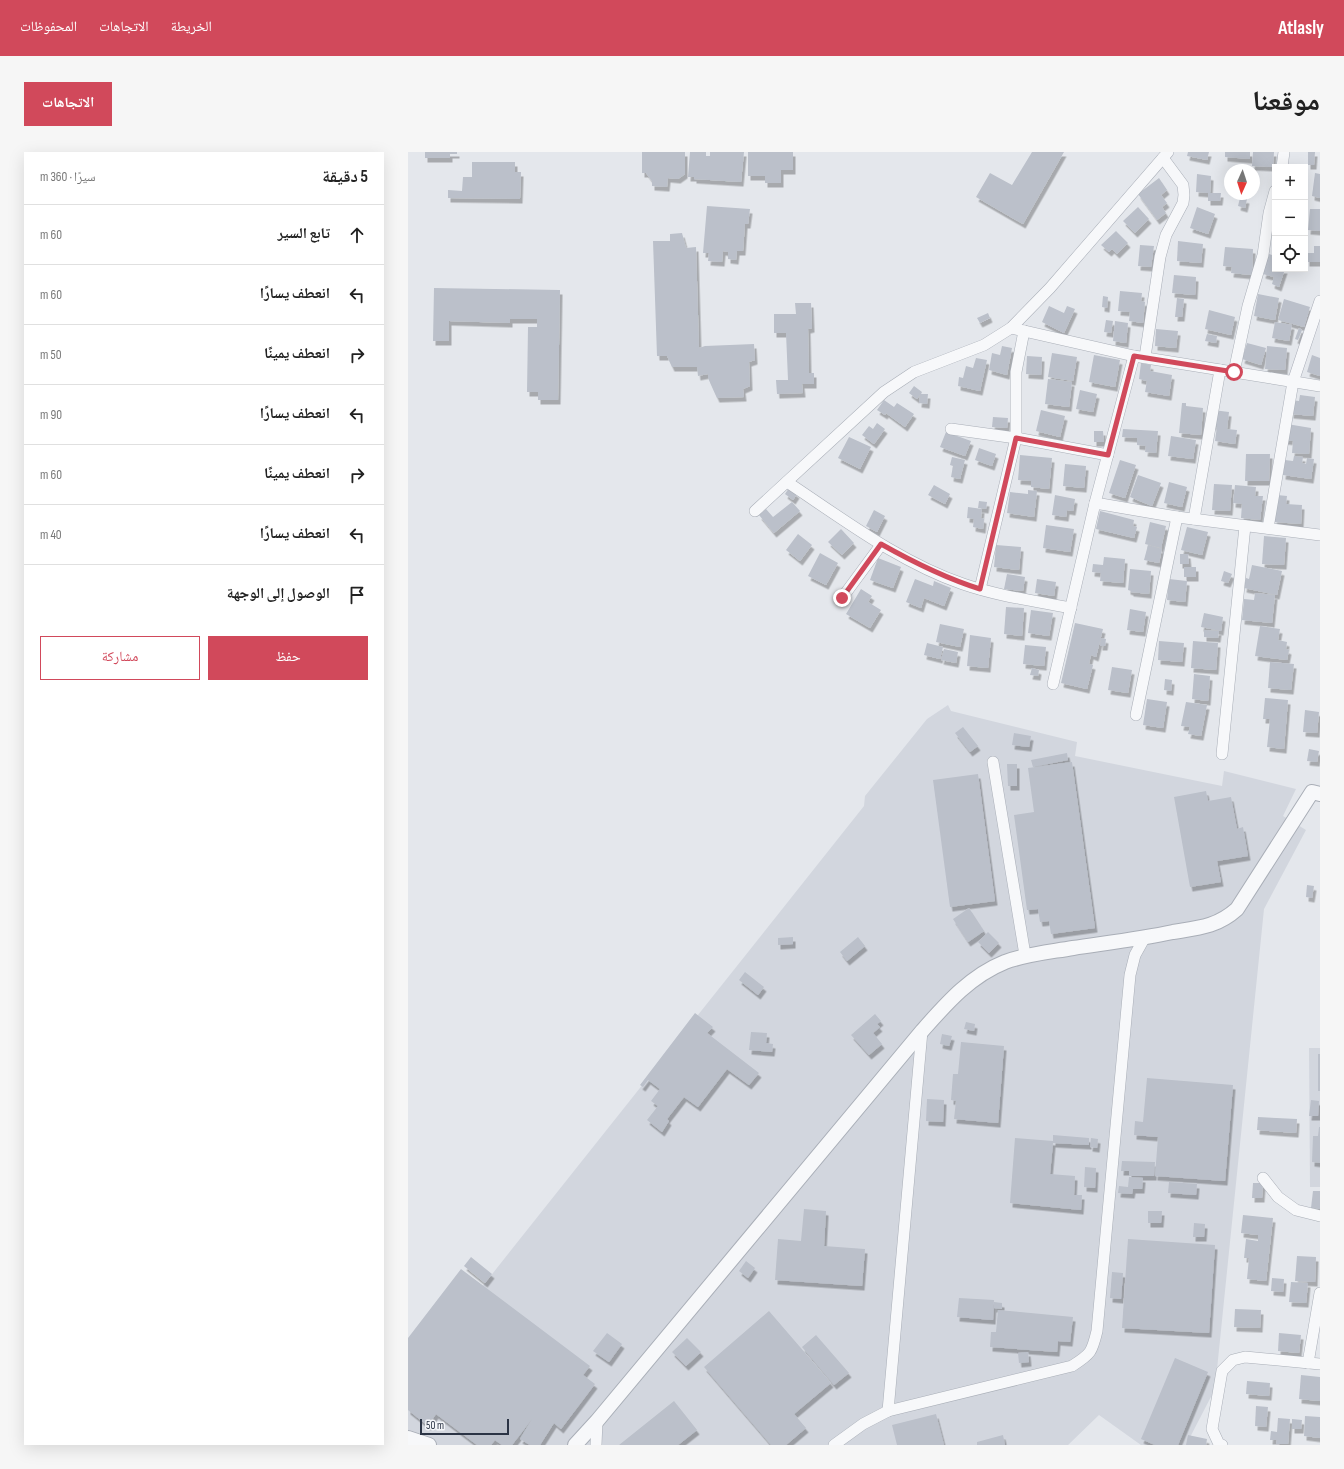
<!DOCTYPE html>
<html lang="ar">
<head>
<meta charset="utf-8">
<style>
	body { margin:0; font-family:"Sofia Sans Condensed","Noto Naskh Arabic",sans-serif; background:#f6f6f6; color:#222; direction:rtl }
	.controls { position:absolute; right:12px; top:12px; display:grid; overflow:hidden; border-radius:0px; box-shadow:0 4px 16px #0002 }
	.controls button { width:36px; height:36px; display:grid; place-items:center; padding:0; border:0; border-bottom:1px solid #e0e0e0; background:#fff; color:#222; font:20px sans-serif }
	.compass { position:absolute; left:816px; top:12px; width:36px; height:36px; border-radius:50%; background:#fff; box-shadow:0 4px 16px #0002; rotate:183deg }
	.scale { position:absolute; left:12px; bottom:10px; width:89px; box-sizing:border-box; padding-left:4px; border:2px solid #2b3445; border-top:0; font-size:11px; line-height:14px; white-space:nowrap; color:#2b3445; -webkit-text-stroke:3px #f4f6f9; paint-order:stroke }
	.stop { position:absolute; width:12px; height:12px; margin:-9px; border:3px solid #d1495b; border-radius:50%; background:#fff }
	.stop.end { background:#d1495b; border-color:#fff; box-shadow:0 1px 4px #0008 }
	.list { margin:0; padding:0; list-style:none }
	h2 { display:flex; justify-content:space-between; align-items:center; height:52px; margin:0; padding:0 16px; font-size:17px }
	h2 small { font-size:13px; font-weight:400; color:#767676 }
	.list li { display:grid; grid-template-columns:26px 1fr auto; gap:12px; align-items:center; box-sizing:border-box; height:60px; padding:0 16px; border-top:1px solid #e0e0e0 }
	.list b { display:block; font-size:15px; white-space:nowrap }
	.list em { font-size:13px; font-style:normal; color:#767676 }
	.actions { display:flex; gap:8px; padding:12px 16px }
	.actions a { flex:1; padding:9px 0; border:1px solid #d1495b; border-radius:0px; text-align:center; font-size:14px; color:#d1495b }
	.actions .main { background:#d1495b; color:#fff }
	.icon { flex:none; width:22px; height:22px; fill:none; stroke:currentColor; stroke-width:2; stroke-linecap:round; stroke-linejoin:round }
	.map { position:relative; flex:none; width:912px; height:1293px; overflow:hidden; direction:ltr; border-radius:0px }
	header { display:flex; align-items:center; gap:24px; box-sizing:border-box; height:56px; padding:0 20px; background:#d1495b; color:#fff }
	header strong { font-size:19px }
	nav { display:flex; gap:22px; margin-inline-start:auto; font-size:14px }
	.intro { display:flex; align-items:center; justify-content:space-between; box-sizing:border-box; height:96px; padding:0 24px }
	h1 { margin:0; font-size:28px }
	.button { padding:10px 18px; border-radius:0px; background:#d1495b; color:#fff; font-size:14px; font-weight:700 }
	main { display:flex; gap:24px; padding:0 24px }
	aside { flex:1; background:#fff; border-radius:0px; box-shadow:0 4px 16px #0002 }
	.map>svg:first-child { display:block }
</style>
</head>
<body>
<header>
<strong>Atlasly</strong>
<nav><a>الخريطة</a><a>الاتجاهات</a><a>المحفوظات</a></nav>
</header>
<div class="intro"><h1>موقعنا</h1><a class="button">الاتجاهات</a></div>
<main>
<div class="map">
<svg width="912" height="1293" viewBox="0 0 912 1293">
	<defs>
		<filter id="shadow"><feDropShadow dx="2.5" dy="4.5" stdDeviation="0" flood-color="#0004"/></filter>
	</defs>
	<rect width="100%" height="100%" fill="#e4e7ec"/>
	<!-- built -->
	<g fill="#d2d6de">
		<polygon points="540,553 543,559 669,590 667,604 814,634 816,619 888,637 875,664 898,678 856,757 807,1237 778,1293 733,1293 691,1263 660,1293 0,1293 0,1228 456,654 457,644 519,567"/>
		<polygon points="901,896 912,896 912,1035 902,1035"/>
	</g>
	<!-- building -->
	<g fill="#bbc0ca" filter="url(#shadow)">
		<polygon points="17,0 49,0 49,2 42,2 42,6 17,6"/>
		<polygon points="234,0 277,0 277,22 270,27 260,26 259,35 244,34 244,29 238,21 234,21"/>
		<polygon points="282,0 298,0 298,4 302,4 302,0 336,0 333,30 286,27 286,25 280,25"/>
		<polygon points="340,0 385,0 385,18 373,18 373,31 357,31 357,24 340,24"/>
		<polygon points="624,0 656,0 615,72 568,45 582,21 604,33"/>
		<polygon points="780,0 801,0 799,8 779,4"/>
		<polygon points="817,0 842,0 842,7 817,5"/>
		<polygon points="845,0 866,0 865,15 844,14"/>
		<polygon points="900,0 907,0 906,13 900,13"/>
		<polygon points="64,10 107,10 107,20 113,20 112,47 40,46 40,38 54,39 55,25 64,25"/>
		<polygon points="907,21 912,22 912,46 904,44"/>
		<polygon points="789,22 803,24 802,41 813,41 812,49 800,49 800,41 788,40"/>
		<polygon points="751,26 759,38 753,43 759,51 754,55 758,61 749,68 730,42"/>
		<polygon points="832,46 839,47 837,56 830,54"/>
		<polygon points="299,54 342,57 340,72 337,72 335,99 329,99 328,108 320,107 320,100 315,99 314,110 300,109 301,101 295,101"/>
		<polygon points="730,55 741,67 727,81 715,69"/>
		<polygon points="789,55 807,62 800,82 782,76"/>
		<polygon points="902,57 912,57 912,79 900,78"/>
		<polygon points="708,79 720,91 709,102 704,97 701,100 693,93"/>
		<polygon points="274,81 278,96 288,95 291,196 297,194 346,192 347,208 341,210 342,234 335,237 336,245 309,246 300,226 300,222 290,224 289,215 264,215 259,204 249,204 245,89 262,89 262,82"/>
		<polygon points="770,89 795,92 793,111 769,109"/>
		<polygon points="732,93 746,94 743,115 730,114"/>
		<polygon points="906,94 912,94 912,110 899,110 899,101 906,101"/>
		<polygon points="817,95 845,97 844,123 823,121 824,115 815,114"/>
		<polygon points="861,102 867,104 867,117 877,117 871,135 864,132 866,125 855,122"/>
		<polygon points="766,123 788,125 787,143 764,141"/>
		<polygon points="26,136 152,138 150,248 130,248 130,240 119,240 120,175 129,175 129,167 102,167 102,171 41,169 41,189 25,189"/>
		<polygon points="712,139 734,141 733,149 737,150 735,171 721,169 722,160 710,159"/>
		<polygon points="850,142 871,146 867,168 846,164"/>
		<polygon points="695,144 700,145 699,156 694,155"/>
		<polygon points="769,146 776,147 774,165 767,165"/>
		<polygon points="876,147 902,155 896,175 870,168"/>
		<polygon points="387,151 403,151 404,176 400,177 401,221 406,221 406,232 394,232 395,241 369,242 368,228 380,228 378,181 366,181 366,162 388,162"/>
		<polygon points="641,154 656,161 659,154 667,157 656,181 634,170"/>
		<polygon points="801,158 827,165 823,183 797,177"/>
		<polygon points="580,161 582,166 572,171 569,166"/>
		<polygon points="698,168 705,169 703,181 696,180"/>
		<polygon points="707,169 720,171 718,191 705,189"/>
		<polygon points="867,170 884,173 881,189 864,186"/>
		<polygon points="891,176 894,178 890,188 887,187"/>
		<polygon points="748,177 770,179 768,196 747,194"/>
		<polygon points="799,182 809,184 808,191 797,189"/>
		<polygon points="839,191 858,196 853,213 834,207"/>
		<polygon points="594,194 604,196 599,223 581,218 584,201 592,203"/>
		<polygon points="859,194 879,196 877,218 857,217"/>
		<polygon points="644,201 669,205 665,229 640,225"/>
		<polygon points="686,203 712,208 707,235 681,230"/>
		<polygon points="904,203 912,206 912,224 899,220"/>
		<polygon points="619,204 634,205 633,223 618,222"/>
		<polygon points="568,206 579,208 572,239 550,234 551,225 555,226 558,214 565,216"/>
		<polygon points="733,211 743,213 742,219 764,223 761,244 737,240 739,229 731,227"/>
		<polygon points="640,227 664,230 661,255 637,252"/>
		<polygon points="506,234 514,240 513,242 520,242 519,252 511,251 512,243 509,247 501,241"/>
		<polygon points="672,238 689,242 685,260 668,257"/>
		<polygon points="892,243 907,245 905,264 883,262 884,248 891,249"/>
		<polygon points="476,248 486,255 489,251 506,262 497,275 478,261 477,263 469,258"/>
		<polygon points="774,251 778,251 778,254 795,256 793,283 771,281"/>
		<polygon points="633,258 657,264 652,285 628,279"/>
		<polygon points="805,258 821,260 819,277 829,278 827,292 807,289 809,274 804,273"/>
		<polygon points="585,265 600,266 599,276 584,275"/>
		<polygon points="469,271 477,277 466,292 454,283 461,274 465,277"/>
		<polygon points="879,272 903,276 901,302 884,301 886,277 885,289 877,288"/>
		<polygon points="715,277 750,279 748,301 737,300 738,294 729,293 729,286 714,285"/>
		<polygon points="686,279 695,279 696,290 686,290"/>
		<polygon points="538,280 563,289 557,304 532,295"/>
		<polygon points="763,284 788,288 785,307 760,304"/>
		<polygon points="441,285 463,295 452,317 430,306"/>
		<polygon points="571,296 588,302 584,314 567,308"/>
		<polygon points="838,302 862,302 861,329 837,329"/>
		<polygon points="612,303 644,306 641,337 623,335 623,329 610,328"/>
		<polygon points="886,304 895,305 894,311 898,312 899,306 906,307 903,327 875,323 877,308 885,309"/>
		<polygon points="544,305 557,308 552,327 543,325 545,314 542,313"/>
		<polygon points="712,308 728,313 717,346 701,341"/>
		<polygon points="657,312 678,314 676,336 655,334"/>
		<polygon points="730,323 753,331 744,354 722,345"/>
		<polygon points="761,330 779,335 774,355 756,351"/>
		<polygon points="806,332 824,333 822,359 804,358"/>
		<polygon points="526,333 542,342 537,352 520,343"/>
		<polygon points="827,333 848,335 847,344 855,344 852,368 833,366 834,352 825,351"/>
		<polygon points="381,336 389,342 385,348 377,342"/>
		<polygon points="620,338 629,339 626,365 599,361 602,340 620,342"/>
		<polygon points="647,343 667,347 665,359 659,358 658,365 644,363"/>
		<polygon points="869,343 879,344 878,352 894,353 893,372 866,370"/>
		<polygon points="571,349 579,350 578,357 570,356"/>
		<polygon points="384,350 392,359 366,381 351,363 358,357 365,365"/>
		<polygon points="560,355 574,357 573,366 576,367 575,377 565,375 566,367 559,366"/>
		<polygon points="466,358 477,364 469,380 458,374"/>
		<polygon points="692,359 726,368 725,374 729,375 726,386 688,377"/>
		<polygon points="742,370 758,374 753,396 737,392"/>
		<polygon points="638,373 666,377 662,400 635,396"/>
		<polygon points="779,375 800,380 794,403 773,398"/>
		<polygon points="433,377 446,391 434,403 420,390"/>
		<polygon points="390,382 404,393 392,409 378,398"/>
		<polygon points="856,384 878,386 876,413 854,412"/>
		<polygon points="588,393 613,395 611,418 586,415"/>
		<polygon points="740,393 754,397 751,411 736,408"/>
		<polygon points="412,401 430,411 418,433 400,424"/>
		<polygon points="772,402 780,402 781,412 772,412"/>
		<polygon points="696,405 717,407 715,431 692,429 693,421 684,420 685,412 695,413"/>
		<polygon points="470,406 493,415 485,436 462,428"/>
		<polygon points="844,413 874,419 869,443 836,436 838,426 841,427"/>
		<rect x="776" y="415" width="12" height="10"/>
		<polygon points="722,417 743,419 741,442 723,440 723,439 720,438"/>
		<polygon points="816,419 824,422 820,431 813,429"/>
		<polygon points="599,422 617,425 615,439 596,437"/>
		<polygon points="507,427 525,434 526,429 543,436 536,454 516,446 513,456 498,450"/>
		<polygon points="629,427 648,430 646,444 627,441"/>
		<polygon points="761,427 779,429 777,450 759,448"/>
		<polygon points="453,437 464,444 460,450 473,458 462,476 438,462"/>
		<polygon points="847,441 867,443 864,471 834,468 836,447 846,448"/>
		<polygon points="598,455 616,456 614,484 596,482"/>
		<polygon points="722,457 738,460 735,480 719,478"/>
		<polygon points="623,458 645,461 641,484 620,481"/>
		<polygon points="796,461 815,465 813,479 793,475"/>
		<polygon points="667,471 695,477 688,505 683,503 681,512 685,513 679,537 653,531"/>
		<polygon points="532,472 556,477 552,495 528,490"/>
		<polygon points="852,474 872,477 870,488 879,490 878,497 881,498 879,508 847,504"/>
		<polygon points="796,478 811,479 810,486 796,485"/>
		<polygon points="562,483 583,486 580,516 559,514"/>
		<polygon points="693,486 698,487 697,494 692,494"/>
		<polygon points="751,489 776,491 774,510 750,508"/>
		<polygon points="785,489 810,491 808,518 783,516"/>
		<polygon points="519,491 535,495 532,507 516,503"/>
		<polygon points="617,493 638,495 636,514 615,512"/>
		<polygon points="536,497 550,500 548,511 533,508"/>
		<polygon points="862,510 886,512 883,538 860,536"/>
		<polygon points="704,515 724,518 720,541 700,538"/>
		<polygon points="624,516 631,518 630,524 622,523"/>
		<polygon points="786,522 802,524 800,549 784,547"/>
		<polygon points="757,527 764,528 763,539 756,538"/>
		<polygon points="857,546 880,548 876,597 859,595 862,567 855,567"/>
		<polygon points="739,547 759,550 755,576 735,573"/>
		<polygon points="778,550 799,553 793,584 780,582 782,575 773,574"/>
		<polygon points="897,558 911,560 909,581 895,580"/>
		<polygon points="555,575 570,594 562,600 547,581"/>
		<polygon points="606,581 623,584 621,595 604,593"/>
		<polygon points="901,597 911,599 909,610 899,609"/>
		<polygon points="659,601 660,608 625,615 623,608"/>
		<polygon points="664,610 687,776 643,782 641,769 632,770 630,757 619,758 606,663 626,660 620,616"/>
		<polygon points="599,612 609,612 609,634 600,634"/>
		<polygon points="570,622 587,749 542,755 525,628"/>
		<polygon points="798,639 800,649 823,645 829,677 835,675 840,704 809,709 813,730 782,735 766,645"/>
		<polygon points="899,733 906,734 904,746 898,745"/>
		<polygon points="561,756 576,779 560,790 545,767"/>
		<polygon points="580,780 591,791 581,801 570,790"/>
		<polygon points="385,785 385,792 370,793 370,786"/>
		<polygon points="450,785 457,794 439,809 432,800"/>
		<polygon points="337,820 356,835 350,843 331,828"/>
		<polygon points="287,861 305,875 299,881 351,921 341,933 319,917 290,955 276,945 259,967 261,969 254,980 239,968 250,954 243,949 252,937 240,928 235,935 232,933"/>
		<polygon points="467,862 473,869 469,872 472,875 465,881 474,892 461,903 443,883"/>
		<polygon points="558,870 567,872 566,879 556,877"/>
		<polygon points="343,880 359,881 358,891 365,892 364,900 341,898"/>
		<polygon points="534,882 544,884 541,894 532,892"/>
		<polygon points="553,890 596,894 590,971 546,967 548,949 543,948 545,922 550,922"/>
		<rect x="910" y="902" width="2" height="37"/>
		<polygon points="739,926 825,933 817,1029 747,1024 750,985 726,983 727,969 735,970"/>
		<polygon points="519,947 536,948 535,970 518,969"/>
		<polygon points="903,948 911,949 910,964 901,964"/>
		<polygon points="850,965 889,967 888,981 849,978"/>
		<polygon points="911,975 912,975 912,1011 904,1010 905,984 910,984"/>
		<polygon points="645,983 681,986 681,993 645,991 642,1022 667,1024 666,1043 674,1043 673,1058 602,1051 607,986 645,989"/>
		<polygon points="683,986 690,987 689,996 682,995"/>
		<polygon points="714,1009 747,1010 746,1024 721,1024 721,1019 713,1019"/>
		<polygon points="677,1015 688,1016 687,1036 676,1035"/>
		<polygon points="721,1025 735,1026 734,1037 725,1037 724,1042 710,1041 711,1034 720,1035"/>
		<polygon points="761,1030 789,1032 788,1043 760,1041"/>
		<polygon points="845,1031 855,1031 854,1046 844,1046"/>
		<polygon points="905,1039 912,1039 912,1057 903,1056"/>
		<polygon points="396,1057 418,1059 416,1094 457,1097 454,1134 367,1128 370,1087 393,1089"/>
		<polygon points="740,1059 754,1059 753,1071 740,1071"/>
		<polygon points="835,1063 865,1066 858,1129 839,1127 841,1106 836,1106 838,1087 850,1089 850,1083 833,1081"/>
		<polygon points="786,1071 797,1072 796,1085 785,1085"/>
		<polygon points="720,1087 807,1093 801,1181 714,1176"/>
		<polygon points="889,1104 908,1105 907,1130 887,1129"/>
		<polygon points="63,1105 84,1122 77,1131 56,1114"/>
		<polygon points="338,1109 347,1116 340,1126 331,1119"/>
		<polygon points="53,1117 182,1214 175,1223 187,1232 153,1277 146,1271 132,1293 122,1293 112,1287 124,1267 104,1293 94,1293 87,1288 83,1293 69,1293 28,1262 20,1274 0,1258 0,1186"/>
		<polygon points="704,1120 715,1121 713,1147 702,1146"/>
		<polygon points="864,1126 876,1127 875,1140 863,1139"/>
		<polygon points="883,1130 900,1131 898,1151 881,1150"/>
		<polygon points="551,1146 586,1148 585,1168 549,1165"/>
		<polygon points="586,1150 594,1151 594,1157 586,1156"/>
		<polygon points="827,1157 853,1158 852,1176 826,1175"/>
		<polygon points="590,1158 665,1165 662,1190 650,1189 649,1200 582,1195 583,1180 588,1180"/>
		<polygon points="361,1159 423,1231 386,1262 398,1276 378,1293 363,1293 296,1215"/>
		<polygon points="199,1181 214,1192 201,1210 185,1199"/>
		<polygon points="871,1181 893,1183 891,1201 870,1199"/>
		<polygon points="408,1183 441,1221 426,1233 394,1195"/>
		<polygon points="279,1186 293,1200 278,1214 264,1200"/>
		<polygon points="620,1200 621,1210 611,1211 610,1201"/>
		<polygon points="767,1206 800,1220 770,1293 747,1293 733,1287"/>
		<polygon points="893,1223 912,1225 912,1249 891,1247"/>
		<polygon points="839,1229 862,1231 861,1244 838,1242"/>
		<polygon points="266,1249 289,1278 270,1293 211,1293"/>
		<polygon points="848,1254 860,1255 858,1275 847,1274"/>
		<polygon points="528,1262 536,1293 489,1293 484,1273"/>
		<polygon points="897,1264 912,1265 912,1286 896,1284"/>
		<polygon points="870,1266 882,1267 880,1292 868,1292 869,1288 862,1288 863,1279 869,1280"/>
		<polygon points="884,1267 894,1268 893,1277 884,1277"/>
		<polygon points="595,1283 597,1293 569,1293 569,1290"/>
		<polygon points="780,1283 799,1287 798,1293 778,1293"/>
	</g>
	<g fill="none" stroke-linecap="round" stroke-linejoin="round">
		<!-- minor casing -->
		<g stroke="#a9aeb7" stroke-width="12">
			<g id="minor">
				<polyline points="874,15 876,0"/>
				<polyline points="603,176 726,204 912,234"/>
				<polyline points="737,205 752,105 758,83 775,51 776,43 775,33 755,6"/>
				<polyline points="826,220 840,154 855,103 861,61 867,39"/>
				<polyline points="543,277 608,286 700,303"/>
				<path d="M379 330C435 367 491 410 555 432 590 444 627 449 663 456"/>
				<polyline points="687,351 769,365 912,383"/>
				<polyline points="347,359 476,240 506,220 576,193 603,176 642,136 760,0"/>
				<polyline points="786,367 812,218"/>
				<polyline points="860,376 885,230 912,149"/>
				<polyline points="572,437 608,286 608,220 616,179"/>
				<polyline points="434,446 473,393"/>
				<polyline points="645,532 687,351 726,204"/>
				<polyline points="728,563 769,365"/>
				<polyline points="814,602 837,374"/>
				<polyline points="585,610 617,803"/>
				<polyline points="855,1026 870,1045 888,1058 912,1064"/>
				<polyline points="900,1211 912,1141"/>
				<polyline points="480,1259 514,879"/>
				<polyline points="188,1293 189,1269"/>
				<path d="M426 1293 455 1272 480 1259 664 1214C683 1202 684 1200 689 1179L722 823 727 803 737 785"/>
				<polyline points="814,1293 811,1292 804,1277 814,1219 825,1208 837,1205 912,1212"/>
			</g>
		</g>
		<!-- tertiary casing -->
		<g stroke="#a9aeb7" stroke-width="16">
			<g id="tertiary">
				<polyline points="0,1286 21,1293"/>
				<path d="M167 1293 189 1269 514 879C538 852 562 824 597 810 619 802 642 800 665 796 698 791 732 787 765 780 790 776 809 775 829 757L904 640 912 642"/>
			</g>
		</g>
		<!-- minor -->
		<use href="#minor" stroke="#f7f8fa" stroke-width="11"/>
		<!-- tertiary -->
		<use href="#tertiary" stroke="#f7f8fa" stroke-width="14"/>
	</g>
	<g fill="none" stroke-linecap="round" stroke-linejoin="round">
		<!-- route -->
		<path stroke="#d1495b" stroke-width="5" d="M434 446 473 392C505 410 537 426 572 437L608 286 700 303 726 204 826 220"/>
	</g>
</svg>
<div class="controls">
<button>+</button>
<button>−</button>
<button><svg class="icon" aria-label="locate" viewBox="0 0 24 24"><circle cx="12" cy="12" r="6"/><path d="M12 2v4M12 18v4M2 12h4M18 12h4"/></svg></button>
</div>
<svg class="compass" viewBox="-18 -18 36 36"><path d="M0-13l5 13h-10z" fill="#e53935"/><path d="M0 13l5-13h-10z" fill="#767676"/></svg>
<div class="scale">50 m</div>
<div class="stop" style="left:826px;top:220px"></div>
<div class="stop end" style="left:434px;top:446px"></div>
</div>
<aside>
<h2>5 دقيقة<small>سيرًا · 360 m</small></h2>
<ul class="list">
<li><svg class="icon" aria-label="ahead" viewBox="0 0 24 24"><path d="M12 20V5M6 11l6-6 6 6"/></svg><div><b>تابع السير</b></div><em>60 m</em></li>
<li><svg class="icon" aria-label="left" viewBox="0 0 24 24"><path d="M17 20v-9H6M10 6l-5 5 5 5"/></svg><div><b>انعطف يسارًا</b></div><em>60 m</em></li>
<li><svg class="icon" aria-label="right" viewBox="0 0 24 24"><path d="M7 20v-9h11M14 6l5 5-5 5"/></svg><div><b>انعطف يمينًا</b></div><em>50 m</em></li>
<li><svg class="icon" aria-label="left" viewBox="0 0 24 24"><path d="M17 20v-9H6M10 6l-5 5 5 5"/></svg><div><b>انعطف يسارًا</b></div><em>90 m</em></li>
<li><svg class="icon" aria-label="right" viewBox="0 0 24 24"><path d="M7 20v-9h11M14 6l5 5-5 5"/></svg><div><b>انعطف يمينًا</b></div><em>60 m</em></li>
<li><svg class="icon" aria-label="left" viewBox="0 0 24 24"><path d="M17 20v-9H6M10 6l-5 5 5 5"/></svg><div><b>انعطف يسارًا</b></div><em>40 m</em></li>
<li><svg class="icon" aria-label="arrive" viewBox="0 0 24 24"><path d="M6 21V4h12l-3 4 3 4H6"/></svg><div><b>الوصول إلى الوجهة</b></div></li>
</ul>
<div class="actions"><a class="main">حفظ</a><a>مشاركة</a></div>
</aside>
</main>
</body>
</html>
